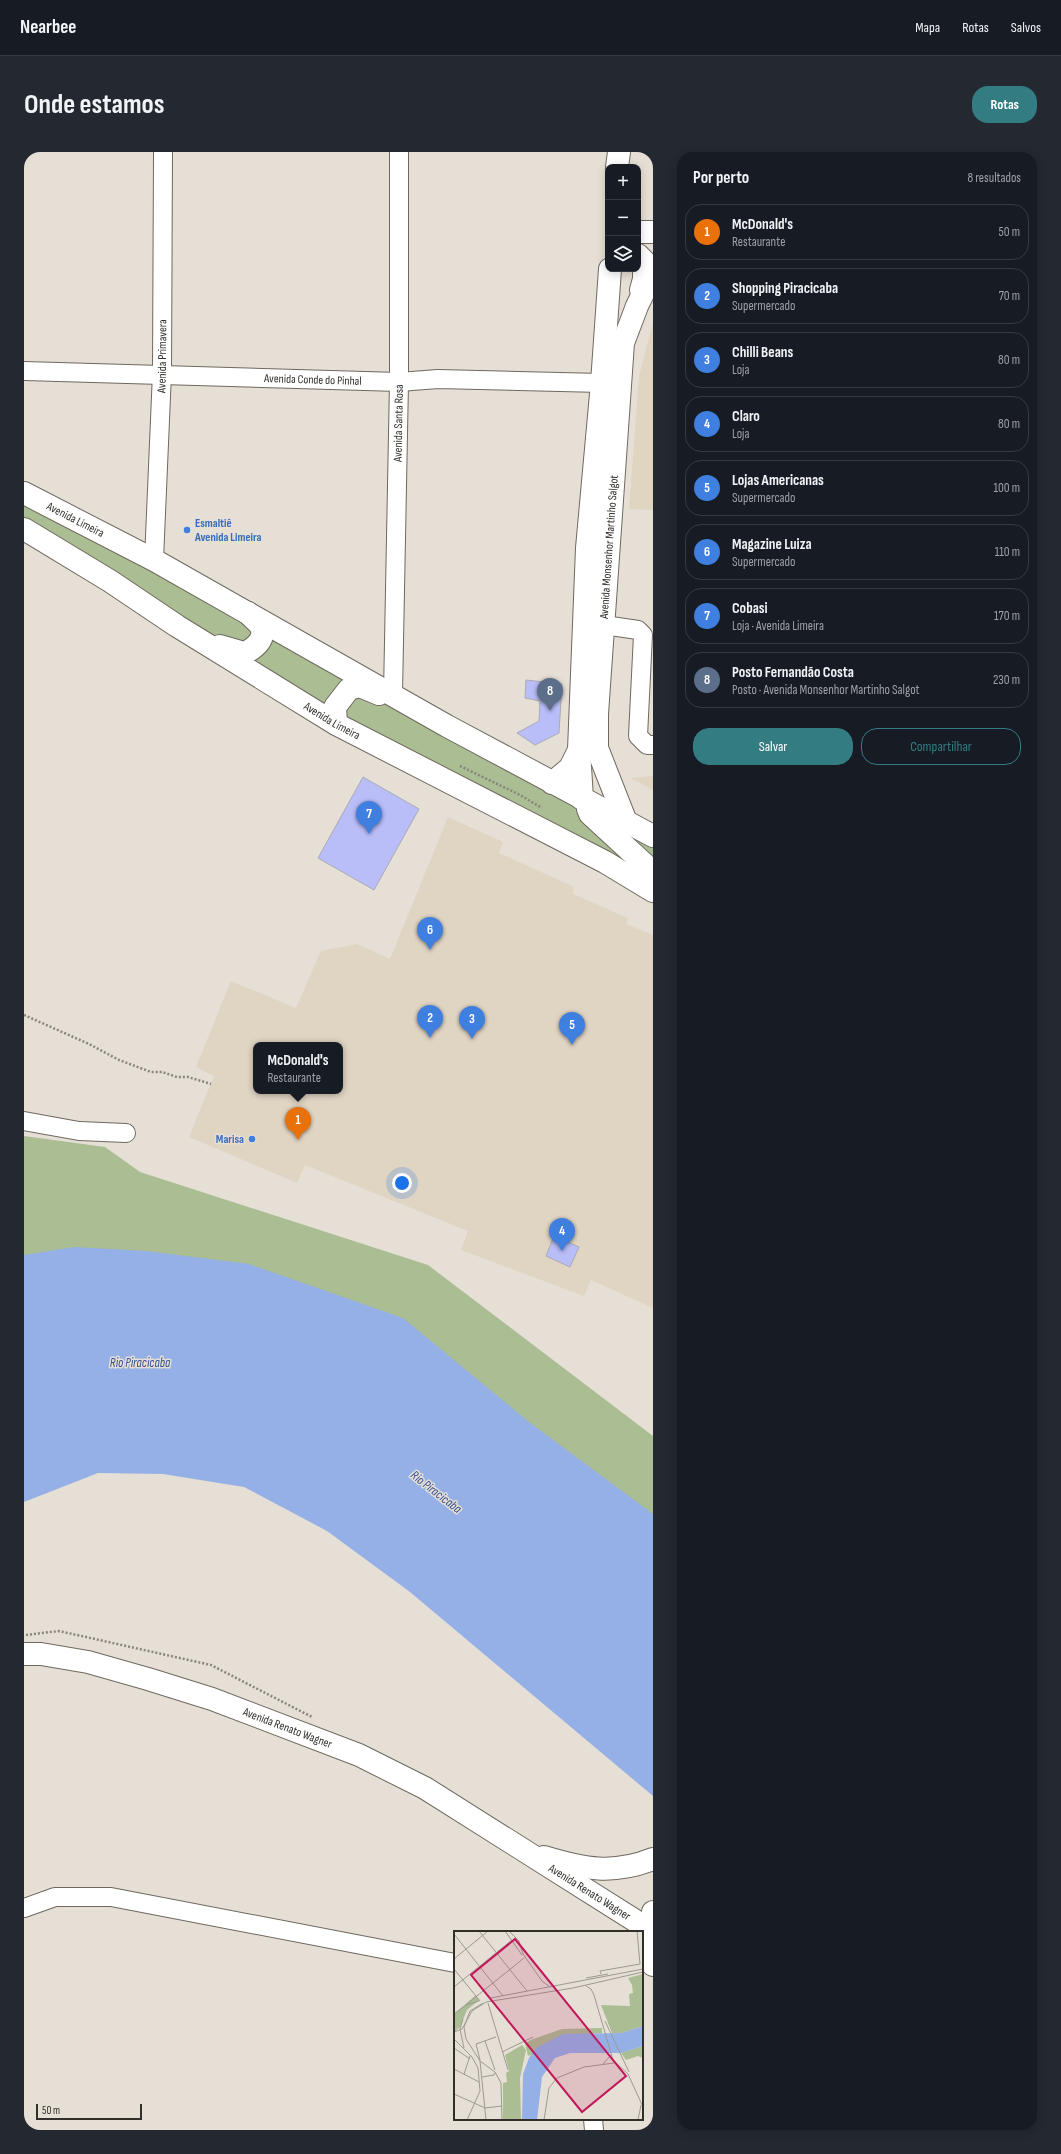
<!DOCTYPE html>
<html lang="pt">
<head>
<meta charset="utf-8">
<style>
	body { margin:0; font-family:"Sofia Sans Condensed",sans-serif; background:#242831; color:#f1f3f6 }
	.controls { position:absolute; right:12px; top:12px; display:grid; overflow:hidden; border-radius:8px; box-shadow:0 2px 10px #0003 }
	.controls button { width:36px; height:36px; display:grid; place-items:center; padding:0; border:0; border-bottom:1px solid #363941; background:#171b24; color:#f1f3f6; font:20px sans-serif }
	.scale { position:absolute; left:12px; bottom:10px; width:106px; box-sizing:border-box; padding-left:4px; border:2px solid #322f2b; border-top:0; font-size:11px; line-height:14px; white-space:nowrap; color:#322f2b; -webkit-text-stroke:3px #e6dfd5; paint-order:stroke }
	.you { position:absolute; left:378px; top:1031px; width:14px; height:14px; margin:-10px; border:3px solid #fff; border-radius:50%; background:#1a73e8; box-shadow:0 0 0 6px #1a73e833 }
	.badge { display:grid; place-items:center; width:26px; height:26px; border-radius:50%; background:#337c82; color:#fff; font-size:13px; font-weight:700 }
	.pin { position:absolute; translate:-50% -33px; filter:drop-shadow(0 1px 2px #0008) }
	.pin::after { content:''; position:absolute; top:21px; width:14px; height:12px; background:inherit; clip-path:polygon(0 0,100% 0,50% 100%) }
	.popup { position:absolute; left:229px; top:890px; width:90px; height:52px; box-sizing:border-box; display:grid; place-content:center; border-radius:8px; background:#171b24; filter:drop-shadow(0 1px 3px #0005); font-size:13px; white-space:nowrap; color:#9ea1a6 }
	.popup b { font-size:15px; color:#f1f3f6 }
	.popup::after { content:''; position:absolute; left:50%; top:100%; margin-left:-8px; border:8px solid transparent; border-top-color:#171b24 }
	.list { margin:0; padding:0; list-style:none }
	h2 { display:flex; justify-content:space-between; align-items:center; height:52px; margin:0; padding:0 16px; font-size:17px }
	h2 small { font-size:13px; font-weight:400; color:#9ea1a6 }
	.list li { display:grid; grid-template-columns:26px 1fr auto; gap:12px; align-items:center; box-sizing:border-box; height:56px; margin:0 8px 8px; padding:0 8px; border:1px solid #363941; border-radius:16px }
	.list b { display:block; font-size:15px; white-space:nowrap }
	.list p { margin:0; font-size:13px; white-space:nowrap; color:#9ea1a6 }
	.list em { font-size:13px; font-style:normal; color:#9ea1a6 }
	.actions { display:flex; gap:8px; padding:12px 16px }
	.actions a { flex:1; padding:9px 0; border:1px solid #337c82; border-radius:16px; text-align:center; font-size:14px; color:#337c82 }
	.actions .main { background:#337c82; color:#fff }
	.icon { flex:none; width:22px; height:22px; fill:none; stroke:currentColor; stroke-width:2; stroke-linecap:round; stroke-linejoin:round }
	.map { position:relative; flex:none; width:629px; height:1978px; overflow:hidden; border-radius:16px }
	header { display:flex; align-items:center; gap:24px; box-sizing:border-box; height:56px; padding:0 20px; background:#171b24; border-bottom:1px solid #363941 }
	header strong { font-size:19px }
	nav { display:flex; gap:22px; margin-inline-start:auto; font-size:14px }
	.intro { display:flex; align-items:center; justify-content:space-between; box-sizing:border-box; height:96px; padding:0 24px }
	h1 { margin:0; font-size:28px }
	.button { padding:10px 18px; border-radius:16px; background:#337c82; color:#fff; font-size:14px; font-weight:700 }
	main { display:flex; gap:24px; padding:0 24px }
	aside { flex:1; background:#171b24; border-radius:16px; box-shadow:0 2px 10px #0003 }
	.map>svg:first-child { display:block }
</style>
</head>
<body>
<header>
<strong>Nearbee</strong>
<nav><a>Mapa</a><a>Rotas</a><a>Salvos</a></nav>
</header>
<div class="intro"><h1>Onde estamos</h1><a class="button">Rotas</a></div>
<main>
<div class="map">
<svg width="629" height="1978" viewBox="0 0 629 1978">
	<rect width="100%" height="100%" fill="#e6dfd5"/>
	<!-- built -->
	<path fill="#e0d4c3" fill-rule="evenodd" d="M424 665 479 690 475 701 550 735 549 742 604 766 602 772 629 783V1156L567 1128 560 1144 437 1098 444 1079 281 1013 273 1031 165 985 190 924 172 915 207 829 272 856 297 799 333 792 366 807ZM232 893H316V939H232Z"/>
	<!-- education -->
	<g fill="#e0d5c1">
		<polygon points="629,171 629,358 605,357 615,224"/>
		<polygon points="629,624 629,638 607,626"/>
	</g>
	<!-- green -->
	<g fill="#aabd93">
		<polygon points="0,341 629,684 629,739 312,572 0,377"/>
		<polygon points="0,984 81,995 116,1020 404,1113 629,1284 629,1363 0,1134"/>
	</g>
	<!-- water -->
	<polygon fill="#95b0e6" points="50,1095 122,1099 225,1112 379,1166 505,1270 629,1362 629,1644 386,1440 303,1379 220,1335 139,1322 74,1321 0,1350 0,1103"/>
	<!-- building -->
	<g fill="#b9bdf8" stroke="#a9abb6">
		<polygon points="502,528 538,532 535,581 511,593 493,581 515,569 516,549 501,546"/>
		<polygon points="339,625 395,657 350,738 294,706"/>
		<polygon points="530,1084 555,1095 546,1115 522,1104"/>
	</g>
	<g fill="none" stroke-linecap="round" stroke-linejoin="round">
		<!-- minor casing -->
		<g stroke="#6f685f" stroke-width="20">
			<g id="minor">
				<path id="s1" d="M0 219 375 230 414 227 578 231"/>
				<path id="s2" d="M130 408 138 221 139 0"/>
				<polyline points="580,473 614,478 619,483 614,584 623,593 629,593"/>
				<path id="s3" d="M369 542 375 230V0"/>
				<polyline points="0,969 55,979 102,981"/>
				<polyline points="0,1756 31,1745 87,1745 431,1811"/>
				<polyline points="569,1967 570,1978"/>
			</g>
		</g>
		<!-- major casing -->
		<g stroke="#6f685f" stroke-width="24">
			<g id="major">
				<polyline points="593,15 595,0"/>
				<polyline points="614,80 629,80"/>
				<polyline points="614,103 620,109 620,127 617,138"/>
				<polyline points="555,598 558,647"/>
				<polyline points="528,631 546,616 555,598 563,396 578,231 586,117"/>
				<path id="s4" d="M602 670 573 596V562L599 191 613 154 629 121"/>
				<path id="s5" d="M0 1502H17L64 1510 124 1527 188 1547 335 1603 401 1636 626 1778"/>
			</g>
		</g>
		<!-- highway casing -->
		<g stroke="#6f685f" stroke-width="24">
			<g id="highway">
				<path id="s6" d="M0 341 130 408 423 574 629 684"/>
				<path id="s7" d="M0 377 86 429 153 474 312 572 581 710 629 739"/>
				<path d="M196 494 220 501C230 497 244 486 236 473 233 469 227 465 224 461"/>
				<polyline points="312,572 311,555 325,537 336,534 355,542"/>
				<polyline points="564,657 566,662 629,720"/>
				<path d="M520 1705C560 1717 589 1723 629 1707"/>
				<polyline points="629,1760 625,1795 629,1813"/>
			</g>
		</g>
		<!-- path -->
		<g stroke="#89847d" stroke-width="2.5" stroke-dasharray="2 2" stroke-linecap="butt">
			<polyline points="436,614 496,643 518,656"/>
			<polyline points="0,863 65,892 95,908 127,920 138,920 153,925 164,925 187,932"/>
			<polyline points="2,1483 35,1479 187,1513 288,1565"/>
		</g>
		<!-- minor -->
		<use href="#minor" stroke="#fff" stroke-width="18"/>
		<!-- major -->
		<use href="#major" stroke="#fff" stroke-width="22"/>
		<!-- highway -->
		<use href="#highway" stroke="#fff" stroke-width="22"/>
	</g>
	<!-- markers -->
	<g fill="#3f7fe0" stroke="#e6dfd5" stroke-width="1.5">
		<circle cx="163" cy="378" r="4"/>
		<circle cx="228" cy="987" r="4"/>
	</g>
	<g text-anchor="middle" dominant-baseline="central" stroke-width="3" stroke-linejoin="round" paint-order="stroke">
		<!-- street labels -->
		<g font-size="12" fill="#322f2b" stroke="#e6dfd5">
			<text stroke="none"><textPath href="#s2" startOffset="204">Avenida Primavera</textPath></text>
			<text stroke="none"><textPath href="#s1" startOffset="289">Avenida Conde do Pinhal</textPath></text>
			<text stroke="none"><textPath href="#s3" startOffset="271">Avenida Santa Rosa</textPath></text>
			<text stroke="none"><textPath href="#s6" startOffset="58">Avenida Limeira</textPath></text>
			<text stroke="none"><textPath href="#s4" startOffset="281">Avenida Monsenhor Martinho Salgot</textPath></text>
			<text stroke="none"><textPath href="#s7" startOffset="363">Avenida Limeira</textPath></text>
			<text stroke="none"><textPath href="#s5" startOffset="275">Avenida Renato Wagner</textPath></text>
			<text stroke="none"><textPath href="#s5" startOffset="620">Avenida Renato Wagner</textPath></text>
		</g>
		<!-- shop labels -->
		<g font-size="12" font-weight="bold" fill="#366cbe" stroke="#e6dfd5" text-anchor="start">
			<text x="171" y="371">Esmaltiê<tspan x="171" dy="14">Avenida Limeira</tspan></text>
			<text x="220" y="987" text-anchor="end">Marisa</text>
		</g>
		<!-- water labels -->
		<g font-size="13" font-style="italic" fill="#325091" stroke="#e6dfd5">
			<text x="116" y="1211">Rio Piracicaba</text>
			<text transform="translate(412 1340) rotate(38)">Rio Piracicaba</text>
		</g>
	</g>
	<!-- overview -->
	<g transform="translate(430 1779)">
		<rect width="189" height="189" fill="#e6dfd5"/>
		<path d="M189 43V95L168 102H158L147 74 176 75 175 63 179 62 178 54 174 47ZM22 64 25 69 13 79 6 96 0 101V83ZM148 97V102L134 103 74 125 71 112 79 108 108 98ZM68 114 72 119 66 147 67 189H49V152L53 151 52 142 55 140 51 124ZM189 115V127L184 125 172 129 167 122Z" fill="#aabd93"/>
		<path d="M189 95V115L167 122H116L101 127 88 146 83 189H68L69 143 75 127 82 117 109 103 168 102Z" fill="#95b0e6"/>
		<path fill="none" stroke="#9e9991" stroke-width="1" d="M25 0 73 60M51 0 68 24M55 0 65 10 69 23 88 50 96 56M0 3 49 65M0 28 34 0M0 38 26 70M147 43 146 40 186 33 183 0M132 47 154 43M132 55 137 58 140 64 159 129 174 143 189 176M0 56 58 9M37 67 189 38M29 72 16 80 10 96 12 108 26 130 32 189M34 72 54 139M13 73 70 27M0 83 12 74 25 70M9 88 6 98 10 117M151 90 175 141M0 101 8 98 18 80 32 71 119 57 189 41M0 108 18 126 24 137 26 160 13 189M31 110 41 139M22 113 42 106M22 113 26 129M0 117 16 128M48 121 79 106M26 130 41 141 47 152 48 189M149 133 157 124M0 138 25 151M10 143 16 125M28 146 40 144 41 142M0 163 31 177 48 175M90 189 95 157 103 147 130 136 160 132M184 189 187 174"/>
		<path fill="#c2185b" fill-opacity="0.15" stroke="#c2185b" stroke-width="2" d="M61 8 172 145 128 181 17 44Z"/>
		<rect width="189" height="189" fill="none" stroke="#322f2b" stroke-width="2"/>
	</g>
</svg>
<div class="controls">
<button>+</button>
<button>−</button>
<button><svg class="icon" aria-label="layers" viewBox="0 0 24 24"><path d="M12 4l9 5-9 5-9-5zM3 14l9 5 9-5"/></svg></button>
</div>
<div class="scale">50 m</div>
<div class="you"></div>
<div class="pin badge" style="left:274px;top:988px;background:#e8710a">1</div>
<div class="popup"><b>McDonald's</b>Restaurante</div>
<div class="pin badge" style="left:406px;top:886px;background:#3f7fe0">2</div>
<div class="pin badge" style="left:448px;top:887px;background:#3f7fe0">3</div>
<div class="pin badge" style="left:538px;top:1099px;background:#3f7fe0">4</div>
<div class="pin badge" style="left:548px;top:893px;background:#3f7fe0">5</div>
<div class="pin badge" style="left:406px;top:798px;background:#3f7fe0">6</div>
<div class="pin badge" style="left:345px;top:682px;background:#3f7fe0">7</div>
<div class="pin badge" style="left:526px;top:559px;background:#5c6f8a">8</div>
</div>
<aside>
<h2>Por perto<small>8 resultados</small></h2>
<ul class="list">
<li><span class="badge" style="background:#e8710a">1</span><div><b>McDonald's</b><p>Restaurante</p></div><em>50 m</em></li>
<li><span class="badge" style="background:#3f7fe0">2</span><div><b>Shopping Piracicaba</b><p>Supermercado</p></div><em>70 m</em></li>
<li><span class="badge" style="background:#3f7fe0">3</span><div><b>Chilli Beans</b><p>Loja</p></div><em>80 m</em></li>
<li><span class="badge" style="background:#3f7fe0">4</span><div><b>Claro</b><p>Loja</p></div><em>80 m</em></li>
<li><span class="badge" style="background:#3f7fe0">5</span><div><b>Lojas Americanas</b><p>Supermercado</p></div><em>100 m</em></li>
<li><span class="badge" style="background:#3f7fe0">6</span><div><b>Magazine Luiza</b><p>Supermercado</p></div><em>110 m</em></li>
<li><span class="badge" style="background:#3f7fe0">7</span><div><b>Cobasi</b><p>Loja · Avenida Limeira</p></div><em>170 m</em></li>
<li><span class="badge" style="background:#5c6f8a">8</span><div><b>Posto Fernandão Costa</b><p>Posto · Avenida Monsenhor Martinho Salgot</p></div><em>230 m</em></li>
</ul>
<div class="actions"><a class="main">Salvar</a><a>Compartilhar</a></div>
</aside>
</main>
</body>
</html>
